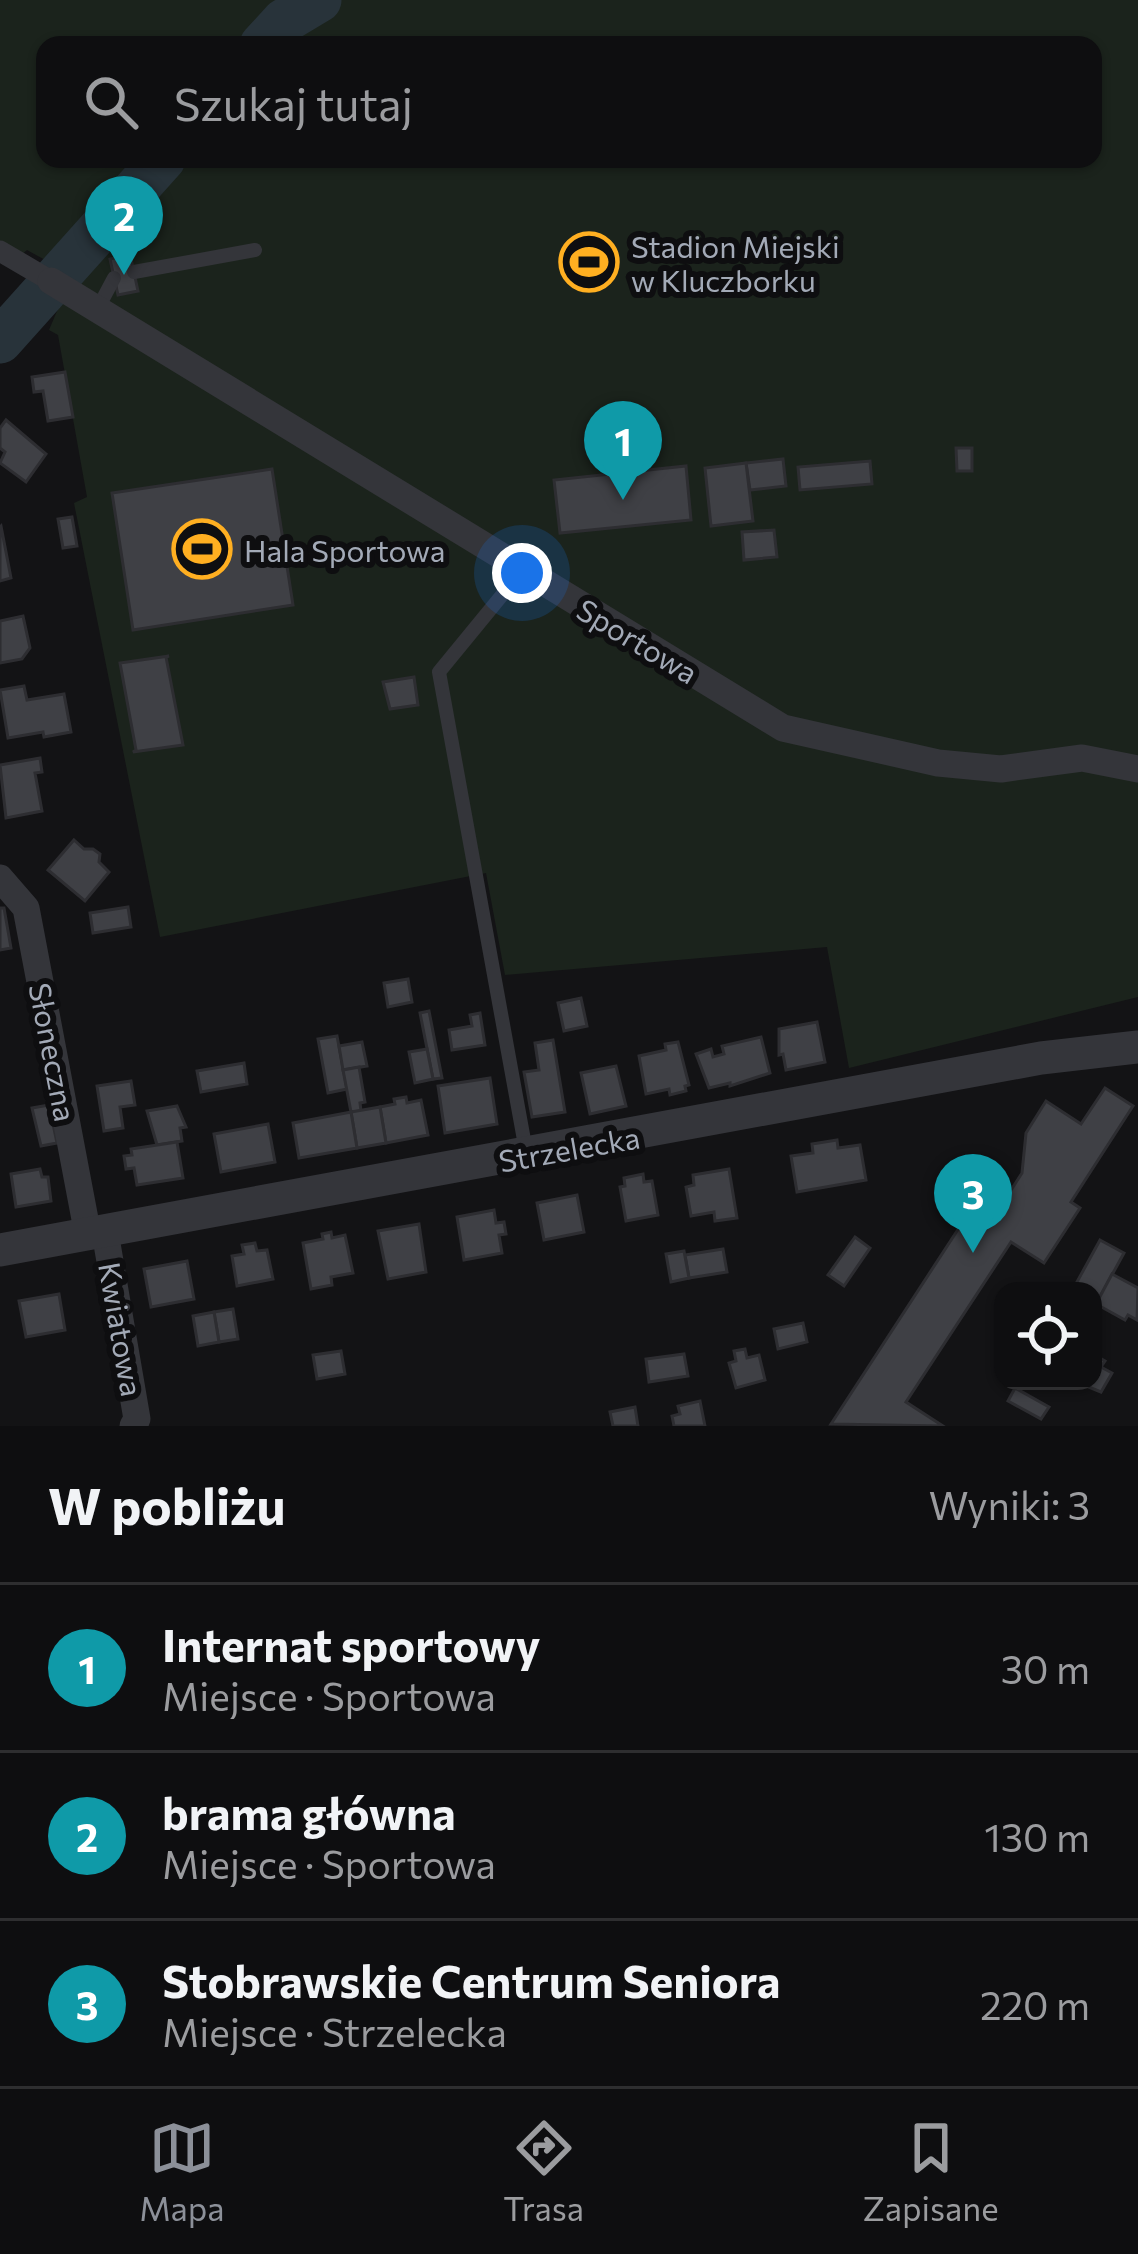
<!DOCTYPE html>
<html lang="pl">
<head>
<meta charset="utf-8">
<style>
	body { margin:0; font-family:Commissioner,sans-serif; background:#1c1c1e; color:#f1f3f6 }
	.controls { position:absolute; right:36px; bottom:36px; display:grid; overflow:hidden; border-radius:24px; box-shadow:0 3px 9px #0004 }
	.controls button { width:108px; height:108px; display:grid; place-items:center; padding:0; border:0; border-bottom:3px solid #2e2e30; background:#0e0e10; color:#f1f3f6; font:60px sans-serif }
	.you { position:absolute; left:522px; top:573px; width:42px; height:42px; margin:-30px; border:9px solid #fff; border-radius:50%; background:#1a73e8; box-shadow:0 0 0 18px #1a73e833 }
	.badge { display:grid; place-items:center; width:78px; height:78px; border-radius:50%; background:#8c9099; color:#fff; font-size:39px; font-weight:700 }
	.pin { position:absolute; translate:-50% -99px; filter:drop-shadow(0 3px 6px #0008) }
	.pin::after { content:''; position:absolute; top:63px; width:42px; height:36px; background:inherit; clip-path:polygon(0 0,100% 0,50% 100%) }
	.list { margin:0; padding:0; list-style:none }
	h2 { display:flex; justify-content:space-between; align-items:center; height:156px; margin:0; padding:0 48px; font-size:51px }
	h2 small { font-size:39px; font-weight:400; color:#9b9c9f }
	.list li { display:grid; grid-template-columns:78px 1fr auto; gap:36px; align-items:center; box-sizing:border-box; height:168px; padding:0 48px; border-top:3px solid #2e2e30 }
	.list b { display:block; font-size:45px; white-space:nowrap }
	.list p { margin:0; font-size:39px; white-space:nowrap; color:#9b9c9f }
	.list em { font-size:39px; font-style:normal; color:#9b9c9f }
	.icon { flex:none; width:66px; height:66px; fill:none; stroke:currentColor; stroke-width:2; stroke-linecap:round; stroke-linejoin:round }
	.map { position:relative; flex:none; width:1138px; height:1426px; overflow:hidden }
	.search { position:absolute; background:#0e0e10; box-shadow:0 3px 9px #0004; left:36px; right:36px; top:36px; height:132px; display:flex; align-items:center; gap:30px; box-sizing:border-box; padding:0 42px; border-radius:24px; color:#9b9c9f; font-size:45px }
	.sheet { height:660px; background:#0e0e10 }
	nav { display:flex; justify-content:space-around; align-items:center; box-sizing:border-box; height:168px; border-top:3px solid #2e2e30; background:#0e0e10; font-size:33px; color:#9b9c9f }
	nav a { display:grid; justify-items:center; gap:6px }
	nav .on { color:#8c9099 }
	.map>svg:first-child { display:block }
</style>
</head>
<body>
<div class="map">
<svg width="1138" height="1426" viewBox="0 0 1138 1426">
	<rect width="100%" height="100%" fill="#131315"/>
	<!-- green -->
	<path fill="#1b231c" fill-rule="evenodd" d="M0 0H1138V997L849 1068 827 947 505 975 486 873 160 937 74 503 87 497 58 335 49 330 66 290 73 293 78 278 27 250 21 255 0 242ZM45 45H1093V159H45Z"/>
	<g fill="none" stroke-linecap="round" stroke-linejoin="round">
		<!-- river -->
		<g stroke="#28333a" stroke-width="45">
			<polyline points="262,45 284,21 319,0"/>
			<polyline points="0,341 163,159"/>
		</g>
	</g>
	<!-- building -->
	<g fill="#3f4045" stroke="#2d2d31" stroke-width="3">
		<polygon points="130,254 138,291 118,295 110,259"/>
		<polygon points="65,372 73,417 48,421 43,391 34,392 32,377"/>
		<polygon points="6,420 46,454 26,482 0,463 5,452 0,448 0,428"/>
		<polygon points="956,448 972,448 972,471 957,471"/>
		<polygon points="783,459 786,486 750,490 746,463"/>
		<polygon points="870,461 872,484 800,490 798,467"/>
		<polygon points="746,463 753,521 711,526 705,468"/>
		<polygon points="686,466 691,520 560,533 554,480"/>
		<polygon points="272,469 293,605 133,630 112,493"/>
		<polygon points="72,517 77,546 63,548 58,519"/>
		<polygon points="1,526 11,578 0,581 0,527"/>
		<polygon points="774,530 777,557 744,560 742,532"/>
		<polygon points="23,616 30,648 22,659 0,663 0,621"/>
		<polygon points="169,656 166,657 183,745 133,752 136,750 120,663"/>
		<polygon points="414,677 418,705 390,709 383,682"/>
		<polygon points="24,686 27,700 64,694 71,732 44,737 43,732 8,738 0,690"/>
		<polygon points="40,758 42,772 35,773 42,811 6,818 0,765"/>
		<polygon points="74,840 84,849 93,849 100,854 99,862 109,872 85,901 48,870"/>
		<polygon points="128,907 131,927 93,933 90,913"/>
		<polygon points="0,908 4,908 11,948 0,950"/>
		<polygon points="408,979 412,1002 388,1007 384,983"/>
		<polygon points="581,998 587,1026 564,1031 558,1003"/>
		<polygon points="429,1011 442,1078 433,1079 420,1013"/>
		<polygon points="480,1013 485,1045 452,1050 449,1030 472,1026 470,1015"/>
		<polygon points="817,1022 825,1062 786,1070 783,1054 779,1055 779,1029"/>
		<polygon points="337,1036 347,1089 328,1093 318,1039"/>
		<polygon points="761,1037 770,1073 730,1086 730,1083 709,1088 696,1054 711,1049 713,1057 724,1054 722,1046"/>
		<polygon points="553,1040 565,1112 532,1117 524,1072 539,1070 535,1043"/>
		<polygon points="362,1042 367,1066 343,1070 339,1046"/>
		<polygon points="678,1042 689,1085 685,1086 686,1091 670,1095 669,1089 646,1094 639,1056 666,1050 665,1044"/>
		<polygon points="427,1049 433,1079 415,1083 409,1052"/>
		<polygon points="244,1063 247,1084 201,1092 197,1071"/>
		<polygon points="616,1066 626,1106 590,1114 581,1073"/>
		<polygon points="359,1067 365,1102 360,1103 361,1111 351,1112 343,1070"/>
		<polygon points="490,1078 497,1124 445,1133 438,1086"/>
		<polygon points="131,1081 135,1105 120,1107 123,1128 104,1131 97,1086"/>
		<polygon points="1105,1088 1133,1106 1071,1202 1080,1208 1044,1263 1011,1242 906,1402 943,1426 831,1424 972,1208 991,1221 1022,1173 1026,1133 1046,1101 1081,1124"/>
		<polygon points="406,1097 407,1103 421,1100 428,1135 386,1143 380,1107 395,1104 394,1099"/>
		<polygon points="49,1105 57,1143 41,1146 32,1108"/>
		<polygon points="177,1106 186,1127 180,1128 182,1141 157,1145 147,1111"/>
		<polygon points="380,1107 386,1143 357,1148 351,1112"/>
		<polygon points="351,1112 357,1148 299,1158 293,1123"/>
		<polygon points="268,1124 275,1162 221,1172 214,1134"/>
		<polygon points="837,1140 838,1148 860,1145 866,1180 797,1192 791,1156 813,1153 812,1144"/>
		<polygon points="177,1142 183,1178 137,1185 134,1168 126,1169 124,1156 132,1155 131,1149"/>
		<polygon points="40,1169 42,1177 48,1177 51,1201 16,1207 11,1174"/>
		<polygon points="729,1169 737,1218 715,1221 714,1212 691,1216 686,1187 694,1185 693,1175"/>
		<polygon points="643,1174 644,1182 652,1181 658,1215 626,1221 620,1187 625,1186 624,1178"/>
		<polygon points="577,1195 584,1232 544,1240 537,1203"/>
		<polygon points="494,1210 496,1223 504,1222 506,1234 499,1235 502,1253 464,1260 457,1217"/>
		<polygon points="419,1224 426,1272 388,1279 378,1231"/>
		<polygon points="331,1232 332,1238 345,1235 353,1273 331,1277 332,1285 311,1289 303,1243 323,1239 322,1234"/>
		<polygon points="855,1237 870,1248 844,1286 828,1275"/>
		<polygon points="1100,1240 1124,1253 1096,1304 1093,1291 1072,1291"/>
		<polygon points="255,1243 257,1251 267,1250 273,1279 237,1286 232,1256 244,1254 242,1245"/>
		<polygon points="723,1249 727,1272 689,1278 685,1255"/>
		<polygon points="684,1251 689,1278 671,1282 666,1254"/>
		<polygon points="187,1261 194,1299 151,1307 144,1269"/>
		<polygon points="1112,1274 1138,1288 1137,1320 1128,1315 1125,1320 1096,1304"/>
		<polygon points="59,1294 65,1330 26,1337 19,1301"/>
		<polygon points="233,1309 238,1339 219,1342 214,1312"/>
		<polygon points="214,1312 219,1342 198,1346 193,1316"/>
		<polygon points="803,1323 807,1342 778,1349 774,1329"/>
		<polygon points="745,1349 747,1358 759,1355 765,1380 736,1388 729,1363 736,1361 734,1351"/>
		<polygon points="341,1351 345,1374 317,1379 313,1355"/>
		<polygon points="684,1354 688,1376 649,1382 646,1359"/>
		<polygon points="1093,1354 1105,1361 1101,1367 1112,1373 1101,1392 1074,1381 1093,1381"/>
		<polygon points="1015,1388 1049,1407 1041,1419 1008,1401"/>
		<polygon points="700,1401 705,1426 674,1426 672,1416 680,1414 678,1406"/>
		<polygon points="635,1407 638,1426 613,1426 610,1412"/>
	</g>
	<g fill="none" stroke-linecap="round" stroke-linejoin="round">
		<!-- service -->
		<g stroke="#34353a" stroke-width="14">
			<polyline points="134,272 255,250"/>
			<polyline points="97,310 114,278"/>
			<polyline points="514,565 512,583 439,672 526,1151"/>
		</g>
		<!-- pedestrian -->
		<polyline stroke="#34353a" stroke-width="21" points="0,251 51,281"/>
		<!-- minor -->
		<g stroke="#34353a" stroke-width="27">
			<polyline points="51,281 783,728 938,763 1001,769 1082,758 1138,769"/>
			<polyline points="0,878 26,908 88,1235"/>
			<polyline points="105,1232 137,1419 133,1426"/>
		</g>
		<!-- tertiary -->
		<polyline stroke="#34353a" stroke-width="33" points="0,1250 1041,1058 1138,1047"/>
	</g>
	<!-- icons -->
	<defs>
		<g id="stadium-ring" transform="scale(3)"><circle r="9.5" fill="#0e0e10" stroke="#ffaf21" stroke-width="1.5"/><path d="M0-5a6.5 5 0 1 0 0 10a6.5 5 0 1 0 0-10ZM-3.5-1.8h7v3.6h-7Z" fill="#ffaf21"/></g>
	</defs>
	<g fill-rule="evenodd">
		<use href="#stadium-ring" x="589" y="262"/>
		<use href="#stadium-ring" x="202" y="549"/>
	</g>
	<g text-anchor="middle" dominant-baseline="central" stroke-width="12" stroke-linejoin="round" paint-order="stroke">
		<!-- poi labels -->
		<g font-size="30" fill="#a3aab7" stroke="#0e0e10" text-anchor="start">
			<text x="631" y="245">Stadion Miejski<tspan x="631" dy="34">w Kluczborku</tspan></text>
			<text x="244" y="549">Hala Sportowa</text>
		</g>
		<!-- street labels -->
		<g font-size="30" fill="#a3aab7" stroke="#0e0e10">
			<text transform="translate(638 640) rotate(31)">Sportowa</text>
			<text transform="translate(54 1052) rotate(79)">Słoneczna</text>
			<text transform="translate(569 1148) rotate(-10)">Strzelecka</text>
			<text transform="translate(122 1329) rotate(80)">Kwiatowa</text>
		</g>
	</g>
</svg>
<div class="controls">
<button><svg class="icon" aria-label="locate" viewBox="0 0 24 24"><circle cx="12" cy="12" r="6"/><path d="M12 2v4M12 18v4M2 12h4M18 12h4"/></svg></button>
</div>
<div class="you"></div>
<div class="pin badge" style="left:623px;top:500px;background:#0f9aa8">1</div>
<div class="pin badge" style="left:124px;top:275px;background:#0f9aa8">2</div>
<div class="pin badge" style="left:973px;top:1253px;background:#0f9aa8">3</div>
<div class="search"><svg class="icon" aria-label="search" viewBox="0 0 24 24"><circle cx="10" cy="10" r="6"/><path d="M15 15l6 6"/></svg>Szukaj tutaj</div>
</div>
<section class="sheet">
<h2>W pobliżu<small>Wyniki: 3</small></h2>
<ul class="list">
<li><span class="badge" style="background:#0f9aa8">1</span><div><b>Internat sportowy</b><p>Miejsce · Sportowa</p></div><em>30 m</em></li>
<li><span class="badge" style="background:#0f9aa8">2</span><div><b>brama główna</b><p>Miejsce · Sportowa</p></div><em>130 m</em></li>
<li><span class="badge" style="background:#0f9aa8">3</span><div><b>Stobrawskie Centrum Seniora</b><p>Miejsce · Strzelecka</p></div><em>220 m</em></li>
</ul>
</section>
<nav>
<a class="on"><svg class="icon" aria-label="map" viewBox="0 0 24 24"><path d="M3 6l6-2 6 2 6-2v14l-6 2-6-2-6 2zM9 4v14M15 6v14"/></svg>Mapa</a>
<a><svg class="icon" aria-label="directions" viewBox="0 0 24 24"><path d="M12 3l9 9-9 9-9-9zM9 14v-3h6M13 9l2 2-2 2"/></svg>Trasa</a>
<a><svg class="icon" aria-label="saved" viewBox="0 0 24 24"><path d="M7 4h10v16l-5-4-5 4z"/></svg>Zapisane</a>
</nav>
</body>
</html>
